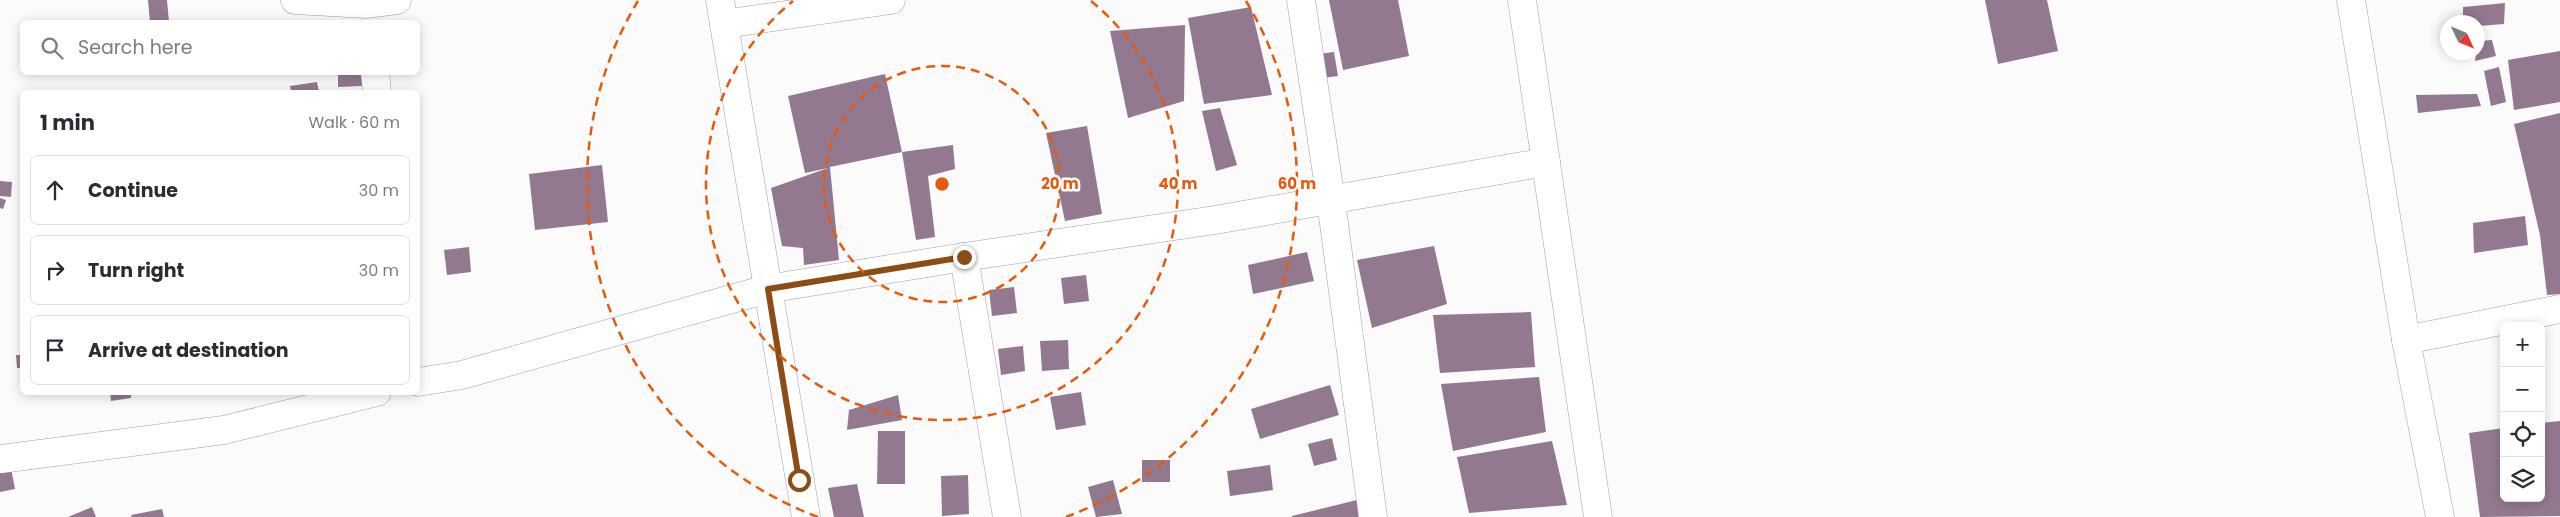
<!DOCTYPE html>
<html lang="en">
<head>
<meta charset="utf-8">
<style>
	body { margin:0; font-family:Poppins,sans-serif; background:#f7f7f7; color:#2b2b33 }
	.controls { position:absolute; right:15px; bottom:15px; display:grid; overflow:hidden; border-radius:8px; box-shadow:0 2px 12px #0003 }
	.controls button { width:45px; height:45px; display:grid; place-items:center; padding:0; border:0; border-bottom:1px solid #e1e1e2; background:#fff; color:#2b2b33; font:25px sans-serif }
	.compass { position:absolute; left:2440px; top:15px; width:45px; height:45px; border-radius:50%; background:#fff; box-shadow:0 2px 12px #0003; rotate:134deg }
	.stop { position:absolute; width:15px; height:15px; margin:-11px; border:4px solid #8c4c15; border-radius:50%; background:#fff }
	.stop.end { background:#8c4c15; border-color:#fff; box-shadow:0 1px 5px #0008 }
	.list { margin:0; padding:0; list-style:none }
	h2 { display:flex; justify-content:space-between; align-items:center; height:65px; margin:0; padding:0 20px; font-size:21px }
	h2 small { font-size:16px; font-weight:400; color:#7c7c81 }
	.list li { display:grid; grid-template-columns:32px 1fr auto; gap:15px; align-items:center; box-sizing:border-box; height:70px; margin:0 10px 10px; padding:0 10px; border:1px solid #e1e1e2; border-radius:8px }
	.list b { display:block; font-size:19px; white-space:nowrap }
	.list em { font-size:16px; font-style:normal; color:#7c7c81 }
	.icon { flex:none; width:28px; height:28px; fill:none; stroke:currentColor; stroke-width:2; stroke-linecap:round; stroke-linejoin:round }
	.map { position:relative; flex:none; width:2560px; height:517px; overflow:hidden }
	.search { position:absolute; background:#fff; box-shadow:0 2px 12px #0003; left:20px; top:20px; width:400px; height:55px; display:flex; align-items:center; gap:12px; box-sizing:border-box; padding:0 18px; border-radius:8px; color:#7c7c81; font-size:19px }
	.panel { position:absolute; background:#fff; box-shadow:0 2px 12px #0003; left:20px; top:90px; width:400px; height:305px; border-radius:8px }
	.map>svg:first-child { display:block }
</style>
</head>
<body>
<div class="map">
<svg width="2560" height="517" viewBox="0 0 2560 517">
	<rect width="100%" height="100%" fill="#fbfbfb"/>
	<!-- building -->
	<g fill="#93798f">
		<polygon points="148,0 167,0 169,22 150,22"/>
		<polygon points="1329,0 1398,0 1409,56 1343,70"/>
		<polygon points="1985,0 2047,0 2058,51 1998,64"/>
		<polygon points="2505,3 2504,24 2478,26 2478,22 2463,22 2463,7"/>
		<polygon points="1251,7 1272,95 1204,104 1188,18"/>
		<polygon points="1185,25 1184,101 1128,118 1110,31"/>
		<polygon points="2492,40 2496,56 2475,61 2478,41"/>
		<polygon points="2560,51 2560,102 2514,110 2508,60"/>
		<polygon points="1334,52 1338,76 1315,79 1312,55"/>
		<polygon points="2499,67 2506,102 2491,106 2484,71"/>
		<polygon points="338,72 362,72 362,86 338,87"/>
		<polygon points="885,74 902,152 830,167 839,260 804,265 803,248 782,246 771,188 828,168 805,173 788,96"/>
		<polygon points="317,82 319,92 291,92 290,86"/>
		<polygon points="2477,94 2481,106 2418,113 2416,95"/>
		<polygon points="1220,108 1237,165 1216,171 1202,111"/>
		<polygon points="2560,113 2560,294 2547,295 2540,235 2514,124"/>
		<polygon points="1087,126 1102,214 1065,221 1046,133"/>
		<polygon points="953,145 955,169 928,176 935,237 916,240 902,152"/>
		<polygon points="602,165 608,222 535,230 529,174"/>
		<polygon points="0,181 12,182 11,197 0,196"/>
		<polygon points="0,198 6,200 3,209 0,208"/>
		<polygon points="2525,216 2528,245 2474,253 2473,223"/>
		<polygon points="1434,246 1447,304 1372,328 1357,260"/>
		<polygon points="469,247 471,272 447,275 444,250"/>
		<polygon points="1307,252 1314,281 1253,294 1248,265"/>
		<polygon points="1086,275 1089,301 1064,304 1061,278"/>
		<polygon points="1014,287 1017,313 992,316 989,290"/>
		<polygon points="1531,312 1535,367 1440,373 1433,315"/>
		<polygon points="1068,340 1069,369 1042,371 1040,341"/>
		<polygon points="1023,346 1025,371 1001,375 998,349"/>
		<polygon points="16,355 22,355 22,368 17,368"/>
		<polygon points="1539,377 1546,432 1453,451 1441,384"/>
		<polygon points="1330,385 1339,415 1260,439 1251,409"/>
		<polygon points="110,392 131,392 131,398 111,401"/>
		<polygon points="1081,392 1086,425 1056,430 1050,397"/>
		<polygon points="898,395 902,420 847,430 849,410"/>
		<polygon points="2560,421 2560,516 2480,517 2469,433 2504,428 2504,498 2541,498 2541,423"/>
		<polygon points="878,431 905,431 905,484 877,484"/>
		<polygon points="1332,438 1337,460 1314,466 1308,444"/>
		<polygon points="1552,441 1567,505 1469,513 1457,457"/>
		<rect x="1142" y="460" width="28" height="22"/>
		<polygon points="1270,465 1273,490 1230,496 1227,471"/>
		<polygon points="11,468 15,489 0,492 0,470"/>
		<polygon points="968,475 969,514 942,516 941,476"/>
		<polygon points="1113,480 1122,514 1096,517 1088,487"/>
		<polygon points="857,484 864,517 834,517 828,488"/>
		<polygon points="1357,500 1360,517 1292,517 1292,516"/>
		<polygon points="92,507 96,517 68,517"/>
		<polygon points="162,509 164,517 132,517 131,515"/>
	</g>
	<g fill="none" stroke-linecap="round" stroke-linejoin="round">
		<!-- minor casing -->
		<g stroke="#a19cbb" stroke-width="29">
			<g id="minor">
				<polyline points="295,0 366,4 397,0"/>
				<polyline points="720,0 806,517"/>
				<polyline points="1301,0 1331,201 1373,517"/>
				<polyline points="1522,0 1598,517"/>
				<polyline points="2351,0 2406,340 2440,517"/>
				<polyline points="724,24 891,0"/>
				<polyline points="375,72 377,92"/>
				<polyline points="964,257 1007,517"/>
				<polyline points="2406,340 2560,309"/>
				<polyline points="418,382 462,375 767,289 964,257 1215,220 1546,162"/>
				<polyline points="0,459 224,430 377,392"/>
			</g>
		</g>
		<!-- minor -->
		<use href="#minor" stroke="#fff" stroke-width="28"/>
	</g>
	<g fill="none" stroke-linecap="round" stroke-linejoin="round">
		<!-- route -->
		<polyline stroke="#8c4c15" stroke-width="6" points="799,480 768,289 964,257"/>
	</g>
	<!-- distance rings -->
	<g fill="none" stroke="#e8590c" stroke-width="2.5" stroke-dasharray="9 6">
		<circle cx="942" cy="184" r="118"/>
		<path d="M1091 1A236 236 0 1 1 793 1"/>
		<path d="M818 517A355 355 0 0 1 638 1M1246 1A355 355 0 0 1 1066 517"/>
	</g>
	<circle cx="942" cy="184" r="8" fill="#e8590c" stroke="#fff" stroke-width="2.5"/>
	<g font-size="15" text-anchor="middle" font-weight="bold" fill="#e8590c" stroke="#fff" stroke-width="5" stroke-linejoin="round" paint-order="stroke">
		<text x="1060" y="189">20 m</text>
		<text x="1178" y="189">40 m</text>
		<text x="1297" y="189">60 m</text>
	</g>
</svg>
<div class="controls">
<button>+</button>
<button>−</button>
<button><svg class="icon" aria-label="locate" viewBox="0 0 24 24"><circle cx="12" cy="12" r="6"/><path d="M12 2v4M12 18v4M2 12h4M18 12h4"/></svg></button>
<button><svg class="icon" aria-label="layers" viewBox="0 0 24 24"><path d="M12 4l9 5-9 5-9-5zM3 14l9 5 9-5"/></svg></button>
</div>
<svg class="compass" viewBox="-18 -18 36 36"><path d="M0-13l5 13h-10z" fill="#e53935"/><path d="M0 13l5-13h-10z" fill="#7c7c81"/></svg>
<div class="stop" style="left:799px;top:480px"></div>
<div class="stop end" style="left:964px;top:257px"></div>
<div class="search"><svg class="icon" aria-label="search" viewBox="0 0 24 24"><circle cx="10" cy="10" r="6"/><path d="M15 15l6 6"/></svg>Search here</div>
<section class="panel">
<h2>1 min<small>Walk · 60 m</small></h2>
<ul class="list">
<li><svg class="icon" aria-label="ahead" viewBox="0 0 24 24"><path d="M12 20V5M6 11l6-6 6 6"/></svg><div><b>Continue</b></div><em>30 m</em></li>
<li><svg class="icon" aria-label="right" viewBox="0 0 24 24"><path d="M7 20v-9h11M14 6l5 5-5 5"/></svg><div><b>Turn right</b></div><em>30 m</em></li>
<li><svg class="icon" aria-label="arrive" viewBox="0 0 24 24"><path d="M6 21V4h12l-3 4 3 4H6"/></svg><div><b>Arrive at destination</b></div></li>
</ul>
</section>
</div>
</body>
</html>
